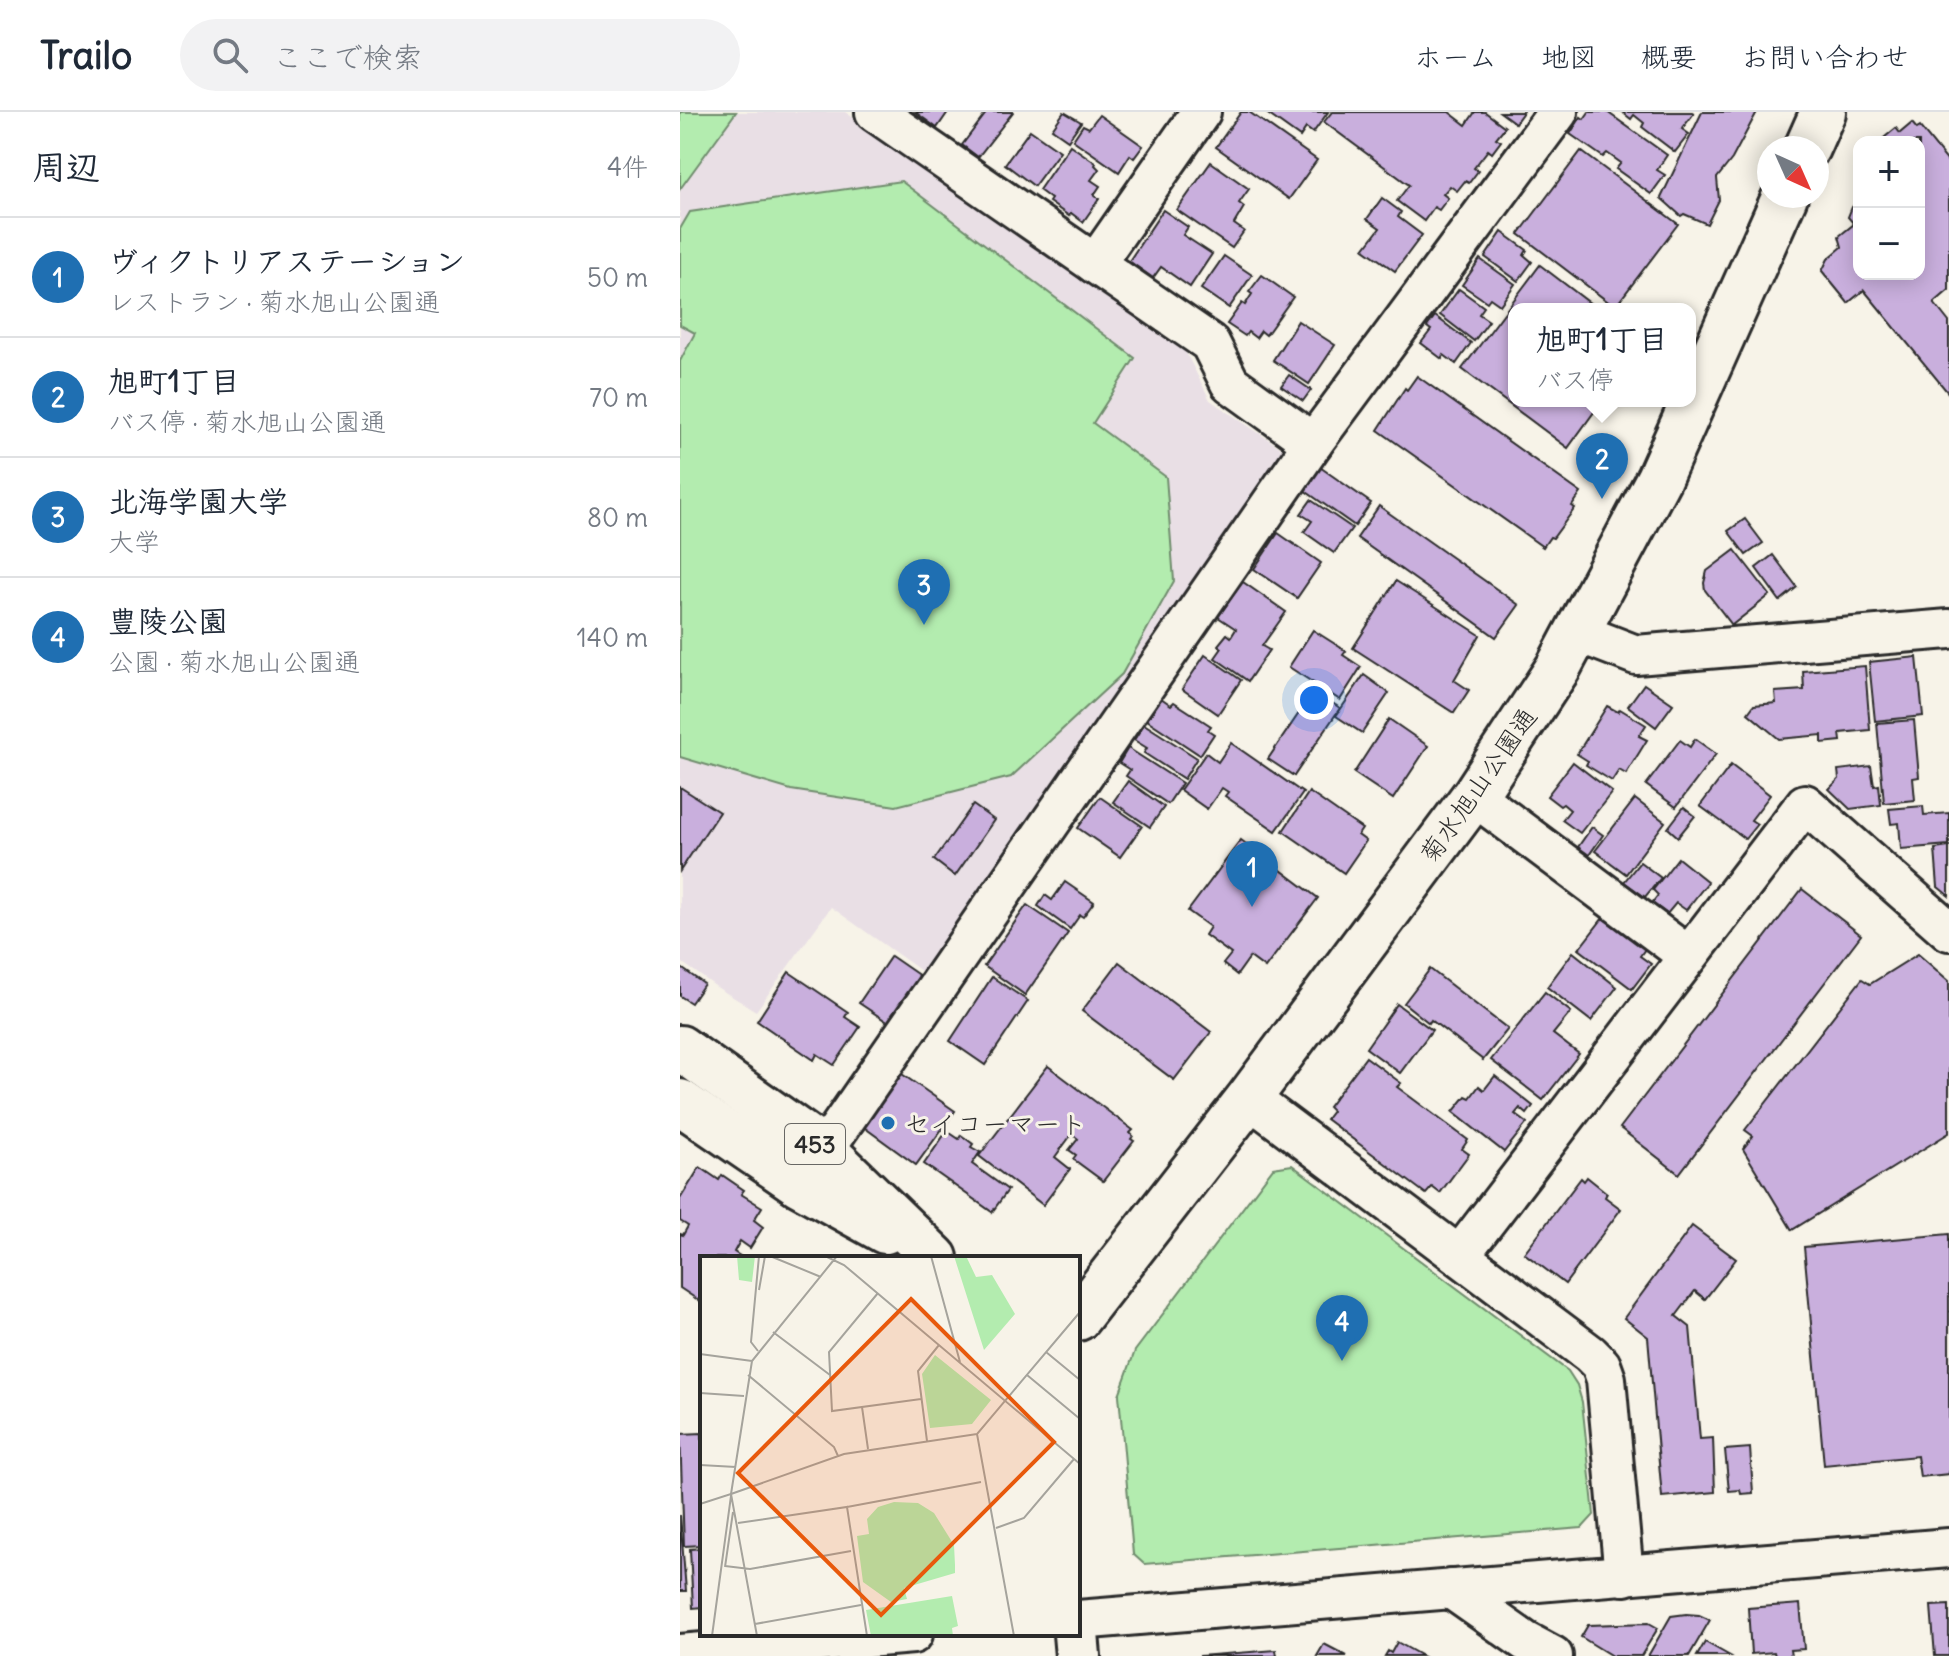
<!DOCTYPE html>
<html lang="ja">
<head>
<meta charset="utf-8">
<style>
	body { margin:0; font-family:Delius,"Klee One",sans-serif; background:#f2f2f3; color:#1f2937 }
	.controls { position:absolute; right:24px; top:24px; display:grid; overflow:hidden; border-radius:16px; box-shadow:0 4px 20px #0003 }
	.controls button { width:72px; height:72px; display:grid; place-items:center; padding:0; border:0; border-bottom:2px solid #e0e1e3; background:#fff; color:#1f2937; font:40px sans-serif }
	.compass { position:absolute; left:1077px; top:24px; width:72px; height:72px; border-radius:50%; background:#fff; box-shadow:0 4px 20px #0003; rotate:135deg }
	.you { position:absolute; left:634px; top:588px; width:28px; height:28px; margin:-20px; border:6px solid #fff; border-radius:50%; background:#1a73e8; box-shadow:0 0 0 12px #1a73e833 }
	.badge { display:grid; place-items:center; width:52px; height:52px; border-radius:50%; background:#1f6fb2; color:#fff; font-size:26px; font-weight:700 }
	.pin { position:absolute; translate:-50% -66px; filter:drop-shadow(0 2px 4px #0008) }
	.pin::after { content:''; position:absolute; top:42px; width:28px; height:24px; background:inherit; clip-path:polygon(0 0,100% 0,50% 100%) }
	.popup { position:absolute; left:828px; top:191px; width:188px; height:104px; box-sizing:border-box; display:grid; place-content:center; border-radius:16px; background:#fff; filter:drop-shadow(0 2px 6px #0005); font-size:26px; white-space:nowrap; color:#747a83 }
	.popup b { font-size:30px; color:#1f2937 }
	.popup::after { content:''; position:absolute; left:50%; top:100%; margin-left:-16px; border:16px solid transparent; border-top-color:#fff }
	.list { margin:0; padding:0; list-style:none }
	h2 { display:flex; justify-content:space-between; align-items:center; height:104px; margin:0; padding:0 32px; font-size:34px }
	h2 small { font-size:26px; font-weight:400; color:#747a83 }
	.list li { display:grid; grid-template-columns:52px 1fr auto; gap:24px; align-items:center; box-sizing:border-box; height:120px; padding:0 32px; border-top:2px solid #e0e1e3 }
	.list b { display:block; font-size:30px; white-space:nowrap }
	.list p { margin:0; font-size:26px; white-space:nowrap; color:#747a83 }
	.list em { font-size:26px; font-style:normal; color:#747a83 }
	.icon { flex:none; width:44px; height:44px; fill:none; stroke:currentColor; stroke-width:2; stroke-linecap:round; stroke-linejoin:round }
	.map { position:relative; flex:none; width:1269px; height:1544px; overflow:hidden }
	header { display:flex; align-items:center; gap:48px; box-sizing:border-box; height:112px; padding:0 40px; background:#fff; border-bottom:2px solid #e0e1e3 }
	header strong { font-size:38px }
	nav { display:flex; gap:44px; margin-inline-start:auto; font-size:28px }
	.search { width:560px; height:72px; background:#f2f2f3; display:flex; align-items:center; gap:20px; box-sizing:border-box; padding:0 28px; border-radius:44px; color:#747a83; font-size:30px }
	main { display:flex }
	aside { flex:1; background:#fff }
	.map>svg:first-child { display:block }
</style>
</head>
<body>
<header>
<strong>Trailo</strong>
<div class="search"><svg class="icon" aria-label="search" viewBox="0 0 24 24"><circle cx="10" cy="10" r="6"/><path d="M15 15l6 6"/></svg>ここで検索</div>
<nav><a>ホーム</a><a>地図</a><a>概要</a><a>お問い合わせ</a></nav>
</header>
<main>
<aside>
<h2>周辺<small>4件</small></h2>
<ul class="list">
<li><span class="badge">1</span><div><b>ヴィクトリアステーション</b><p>レストラン · 菊水旭山公園通</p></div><em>50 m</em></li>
<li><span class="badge">2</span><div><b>旭町1丁目</b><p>バス停 · 菊水旭山公園通</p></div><em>70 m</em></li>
<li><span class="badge">3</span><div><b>北海学園大学</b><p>大学</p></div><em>80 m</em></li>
<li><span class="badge">4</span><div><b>豊陵公園</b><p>公園 · 菊水旭山公園通</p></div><em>140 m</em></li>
</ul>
</aside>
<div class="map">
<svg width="1269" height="1544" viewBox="0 0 1269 1544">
	<rect width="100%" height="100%" fill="#f7f3e8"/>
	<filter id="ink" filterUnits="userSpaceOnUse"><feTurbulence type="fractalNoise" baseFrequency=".0125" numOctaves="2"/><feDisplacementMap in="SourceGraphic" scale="16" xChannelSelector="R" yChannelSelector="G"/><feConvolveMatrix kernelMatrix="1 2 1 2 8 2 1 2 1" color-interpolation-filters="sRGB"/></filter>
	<g filter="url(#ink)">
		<!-- built -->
		<polygon fill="#e9dfe5" points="0,0 165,0 502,233 530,288 607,340 247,863 151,795 76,899 38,876 0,849"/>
		<!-- green -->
		<g fill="#b3ecaf" stroke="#6f8c6d" stroke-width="2">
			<polygon points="0,0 56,0 0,77"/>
			<polygon points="221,69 455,246 413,311 486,365 494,469 442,562 331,665 216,694 111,678 0,645 0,249 15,221 0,213 0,117 10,100"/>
			<polygon points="612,1053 888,1259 897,1273 902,1290 914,1403 902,1416 464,1452 453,1442 439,1283 455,1239 593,1056"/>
		</g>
		<!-- building -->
		<g fill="#c9afdd" stroke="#2b2b2b" stroke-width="2">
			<polygon points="235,0 268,0 257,16"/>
			<polygon points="307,0 333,0 298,45 282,33"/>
			<polygon points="384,0 401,10 388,28 372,17"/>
			<polygon points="561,0 569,0 637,48 609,87 536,35"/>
			<polygon points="585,0 648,0 633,21 626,16 620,25"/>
			<polygon points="652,0 769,0 786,13 795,0 805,0 825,15 816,26 821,29 812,41 808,38 794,56 798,59 789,71 785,69 777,79 770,74 763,82 768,86 759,98 754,95 744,109 717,89 729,73 644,10"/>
			<polygon points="820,0 843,0 835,11"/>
			<polygon points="909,0 927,0 987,43 977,58 985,63 971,82 936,57 941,51 927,41 923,45 890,22 901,5 904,7"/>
			<polygon points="942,0 1012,0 1014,1 1002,17 1009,22 995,40 962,15 964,11 954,3 951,7"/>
			<polygon points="1022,0 1077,0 1052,47 1037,66 1039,88 1027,112 1004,102 1001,104 981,86"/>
			<polygon points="419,3 463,34 454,46 450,43 439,60 393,28 403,13 409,16"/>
			<polygon points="1232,11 1237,17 1240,15 1269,51 1269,178 1254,191 1269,210 1269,282 1184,178 1168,191 1142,159 1148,147 1162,135 1159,124 1174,112 1168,105 1172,95 1179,89 1179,162 1239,162 1239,30 1199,30 1216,16 1220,21"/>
			<polygon points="350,18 380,39 354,74 325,52"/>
			<polygon points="390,33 416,51 415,53 419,57 411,68 420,74 414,83 419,87 403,110 391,101 389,104 369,90 371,87 359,78"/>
			<polygon points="901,39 998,112 935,195 839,122"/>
			<polygon points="531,50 569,77 559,91 564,95 554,112 564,119 552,136 497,98"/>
			<polygon points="702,86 721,100 718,105 742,123 715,159 684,137 700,116 687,107"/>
			<polygon points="483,98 508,115 503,123 532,142 510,175 481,155 473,166 449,149"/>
			<polygon points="822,120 847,138 844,143 852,150 838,169 805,145"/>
			<polygon points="544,144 572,163 549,196 521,177"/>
			<polygon points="800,147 835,172 820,193 810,186 807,190 782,173"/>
			<polygon points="860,153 911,192 907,197 834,197 834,289 922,289 888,336 782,257"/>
			<polygon points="582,163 613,185 586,223 581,219 576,226 568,220 565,224 547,212 562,191 565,193 572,182 569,180"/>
			<polygon points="779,177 804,195 799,202 809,209 794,229 760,203"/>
			<polygon points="755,204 791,231 776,252 764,243 762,247 741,231 751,218 747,215"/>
			<polygon points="618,209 655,233 629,272 593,248"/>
			<polygon points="609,263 631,278 623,289 601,274"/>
			<polygon points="737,264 901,381 892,394 895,396 873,426 870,425 863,435 698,318 725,276 727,278"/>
			<polygon points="637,353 691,391 675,414 621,376"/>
			<polygon points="631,388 672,416 654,441 624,420 632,409 621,402"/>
			<polygon points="699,394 839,493 816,525 677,426"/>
			<polygon points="1065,407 1083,431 1066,443 1048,419"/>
			<polygon points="598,421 641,451 617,486 574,457"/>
			<polygon points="1055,438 1090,483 1052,513 1025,478 1024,471 1027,459"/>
			<polygon points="1093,443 1117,475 1100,489 1076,456"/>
			<polygon points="716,469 800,523 774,568 789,578 774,601 673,536"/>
			<polygon points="563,470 606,500 582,534 589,538 568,569 535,546 542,536 538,533 547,522 551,525 556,517 538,505"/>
			<polygon points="633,518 666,539 663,543 681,555 660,588 609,555"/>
			<polygon points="525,543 561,568 538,602 502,577"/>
			<polygon points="1237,545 1243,604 1195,609 1189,550"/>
			<polygon points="1185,554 1190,618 1160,621 1161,629 1142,631 1142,623 1099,627 1068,601 1074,593 1096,591 1095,580 1124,578 1123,559"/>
			<polygon points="684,563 709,581 682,621 656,604"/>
			<polygon points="964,572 993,592 976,615 948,594"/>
			<polygon points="634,579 660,596 614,664 588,647"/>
			<polygon points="481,586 491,593 494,590 531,614 528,618 534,622 520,643 467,608"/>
			<polygon points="927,594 938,600 940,597 966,613 959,624 967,628 946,662 939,658 932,669 906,653 908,649 897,642"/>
			<polygon points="709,607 748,634 713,687 674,661"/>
			<polygon points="1234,608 1239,665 1233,666 1235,688 1204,691 1197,611"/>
			<polygon points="464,612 517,646 504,667 464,641 467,636 454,628"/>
			<polygon points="1015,627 1036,642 996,695 966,673 1000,628 1010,635"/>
			<polygon points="551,631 623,681 596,719 545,684 548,680 542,676 527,697 500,678 526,641 538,650"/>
			<polygon points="448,636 502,671 488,692 446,664 450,658 439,651"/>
			<polygon points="893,650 932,680 900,721 882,708 890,698 883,692 880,694 867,684"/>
			<polygon points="1051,653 1090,683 1071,708 1077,712 1065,727 1020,694"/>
			<polygon points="1191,654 1194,674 1199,673 1201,693 1170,697 1149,677 1159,667 1158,658"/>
			<polygon points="448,669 484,695 470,715 433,690"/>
			<polygon points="0,675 39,700 0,759"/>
			<polygon points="629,680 682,717 678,723 686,729 664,761 603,719"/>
			<polygon points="420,685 462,714 440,745 398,716"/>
			<polygon points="955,687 985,710 946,762 915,739"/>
			<polygon points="293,693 314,708 275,764 254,748"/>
			<polygon points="1243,694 1244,703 1269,701 1269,733 1221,737 1219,711 1211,712 1209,697"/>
			<polygon points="1004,695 1015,704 998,725 988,716"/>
			<polygon points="912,715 923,723 909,743 898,735"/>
			<polygon points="561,728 638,786 585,856 570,845 557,863 543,852 551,842 525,823 530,815 508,799"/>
			<polygon points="1269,735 1269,784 1258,775 1255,737"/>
			<polygon points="998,746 1028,770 1006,798 996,791 987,802 972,791 978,783 973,778"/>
			<polygon points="960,750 981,766 965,785 944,770"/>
			<polygon points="385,770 414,790 403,805 400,803 390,817 358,794 365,783 372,788"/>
			<polygon points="1122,777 1181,823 999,1062 940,1016"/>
			<polygon points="347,793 388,821 345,883 304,854"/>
			<polygon points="923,806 965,837 960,844 971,852 952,877 899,837"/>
			<polygon points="893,840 937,875 911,909 867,875"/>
			<polygon points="1238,842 1269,869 1269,1021 1112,1118 1063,1037 1073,1024 1065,1018 1182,867 1190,872"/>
			<polygon points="211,844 240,864 209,911 179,891"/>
			<polygon points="439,850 531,920 494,968 402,899"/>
			<polygon points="0,855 24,872 11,891 0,884"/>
			<polygon points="750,857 828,917 803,948 751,908 749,911 724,891"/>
			<polygon points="109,860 168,900 165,905 180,915 154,953 137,942 134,948 77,909"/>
			<polygon points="312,865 348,889 305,953 270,929"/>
			<polygon points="865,880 891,900 873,922 899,942 863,988 811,948"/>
			<polygon points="717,892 752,918 720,961 686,936"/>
			<polygon points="686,945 721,971 717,975 788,1028 782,1037 789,1042 760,1081 752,1075 746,1082 646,1007 652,999 648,995"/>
			<polygon points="368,954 453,1018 450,1021 453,1024 451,1027 454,1029 423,1069 393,1047 396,1043 389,1038 398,1027 392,1022 375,1045 390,1057 363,1093 299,1044"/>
			<polygon points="219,960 275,999 236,1053 181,1013"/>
			<polygon points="815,964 853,994 847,1002 840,996 835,1002 847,1011 824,1040 773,1000 786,984 790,986 799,974 804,978"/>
			<polygon points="267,1019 279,1027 281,1023 293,1032 291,1035 300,1040 292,1052 328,1078 312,1100 244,1052"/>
			<polygon points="20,1055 39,1068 42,1063 64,1078 61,1082 82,1095 74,1108 83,1115 70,1136 60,1129 54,1140 63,1146 22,1146 21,1190 0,1176 0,1122 3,1123 8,1114 0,1109 0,1087"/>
			<polygon points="907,1065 927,1081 925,1085 941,1097 885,1172 844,1141 901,1066 904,1069"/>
			<polygon points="1012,1114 1056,1147 1025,1187 1015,1179 996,1204 1010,1215 1020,1327 1033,1326 1035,1380 982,1385 968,1225 944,1206"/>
			<polygon points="1269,1122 1269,1362 1240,1365 1237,1344 1144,1353 1124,1135"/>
			<polygon points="22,1321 22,1433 4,1434 0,1322"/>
			<polygon points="1070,1336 1073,1381 1061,1382 1060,1378 1049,1379 1045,1338"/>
			<polygon points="0,1403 6,1479 0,1479"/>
			<polygon points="22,1436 22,1495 13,1496 10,1437"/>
			<polygon points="1120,1492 1124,1537 1110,1538 1111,1544 1095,1544 1094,1540 1071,1542 1068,1496"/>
			<polygon points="1269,1493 1269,1544 1255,1544 1251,1494"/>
			<polygon points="1006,1502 1019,1503 1030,1508 1009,1544 968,1544 991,1504"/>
			<polygon points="969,1511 978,1516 961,1544 932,1544 901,1525 908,1513"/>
			<polygon points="717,1530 742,1544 705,1544 708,1539 711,1541"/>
			<polygon points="1025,1530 1050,1544 1017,1544"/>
			<polygon points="644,1532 667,1544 637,1544"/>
			<polygon points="596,1538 597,1544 519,1544"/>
		</g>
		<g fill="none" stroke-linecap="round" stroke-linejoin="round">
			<!-- street casing -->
			<g stroke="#2b2b2b" stroke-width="44">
				<g id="street">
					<polyline points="195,0 530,231 550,271 633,331 878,0"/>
					<polyline points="415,152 521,0"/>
					<polyline points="899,521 956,543 1269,517"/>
					<polyline points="794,684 1007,843"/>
					<polyline points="569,986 910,1242 921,1253 926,1267 944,1464"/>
					<polyline points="144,1038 633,331"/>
					<polyline points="780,1143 1125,692 1269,819"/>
					<polyline points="771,1477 845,1529 873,1544"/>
					<polyline points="398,1508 1269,1436"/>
					<polyline points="0,1542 233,1522"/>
				</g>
			</g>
			<!-- secondary casing -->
			<g stroke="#2b2b2b" stroke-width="50">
				<g id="secondary">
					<polyline points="1127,36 1143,0"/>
					<polyline points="398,1206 569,986 794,684 878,556 979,366 1105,84"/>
				</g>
			</g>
			<!-- highway casing -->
			<g stroke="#2b2b2b" stroke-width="50">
				<g id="highway">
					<polyline points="0,936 144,1038 255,1146"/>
					<polyline points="0,990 120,1072 205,1119"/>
					<polyline points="396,1522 398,1544"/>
				</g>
			</g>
			<!-- street -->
			<use href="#street" stroke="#f7f3e8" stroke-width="38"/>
			<!-- secondary -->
			<use href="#secondary" stroke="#f7f3e8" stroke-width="44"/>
			<!-- highway -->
			<use href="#highway" stroke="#f7f3e8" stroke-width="44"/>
		</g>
	</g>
	<!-- markers -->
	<circle fill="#1f6fb2" stroke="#f7f3e8" stroke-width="3" cx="208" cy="1011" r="8"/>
	<g text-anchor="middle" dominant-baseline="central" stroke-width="6" stroke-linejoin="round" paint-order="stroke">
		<!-- shield labels -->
		<rect fill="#f7f3e8" stroke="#686764" stroke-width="2" x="105" y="1012" width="60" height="40" rx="6"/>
		<g font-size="24" font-weight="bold" fill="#2b2b2b">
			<text x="135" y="1032">453</text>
		</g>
		<!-- street labels -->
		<g font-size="26" fill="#2b2b2b" stroke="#f7f3e8">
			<text transform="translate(798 673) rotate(-55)">菊水旭山公園通</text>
		</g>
		<!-- poi labels -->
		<g font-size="26" fill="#2b2b2b" stroke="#f7f3e8" text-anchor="start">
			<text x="224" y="1011">セイコーマート</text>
		</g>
	</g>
	<!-- overview -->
	<g transform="translate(20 1144)">
		<rect width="380" height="380" fill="#f7f3e8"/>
		<path d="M37 0H55L52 26 39 24ZM254 0H266L276 21 292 19 315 58 284 94ZM235 99 291 144 272 168 230 172 222 118ZM194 246 218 247 234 257 254 289 255 309V317L204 332 207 343 191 346 163 326 157 280 169 278 167 263 178 251ZM252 340 258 370 252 372 253 380H171L166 354Z" fill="#b3ecaf"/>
		<path fill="none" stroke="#a5a39c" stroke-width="2" d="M70 0 121 21M125 0 144 9 380 208M231 0 260 106M59 34 65 0M178 37 129 96 132 155 221 143M73 76 130 119M58 95 51 86 59 0M346 96 380 124M0 98 52 105M48 119 134 191 138 200M327 119 380 163M0 137 44 140M162 151 168 193M227 185 218 115 239 89M0 209 36 211M31 238 144 198 277 178M31 238 57 380M0 248 31 238 52 105 137 0M147 251 281 226M38 267 147 251 167 380M296 272 324 262 374 203M25 310 50 313 151 295M25 311 33 256M55 368 161 349M12 380 31 240M314 380 277 178 380 56"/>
		<path fill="#e8590c" fill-opacity="0.15" stroke="#e8590c" stroke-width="4" d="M211 43 354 186 181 359 38 217Z"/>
		<rect width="380" height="380" fill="none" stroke="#2b2b2b" stroke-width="4"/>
	</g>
</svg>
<div class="controls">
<button>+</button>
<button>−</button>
</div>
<svg class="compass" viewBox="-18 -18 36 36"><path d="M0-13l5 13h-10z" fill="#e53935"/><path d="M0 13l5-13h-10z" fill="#747a83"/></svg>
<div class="you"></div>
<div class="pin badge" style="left:572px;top:795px">1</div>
<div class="pin badge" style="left:922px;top:387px">2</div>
<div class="popup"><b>旭町1丁目</b>バス停</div>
<div class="pin badge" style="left:244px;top:513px">3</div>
<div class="pin badge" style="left:662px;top:1249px">4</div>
</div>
</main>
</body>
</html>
